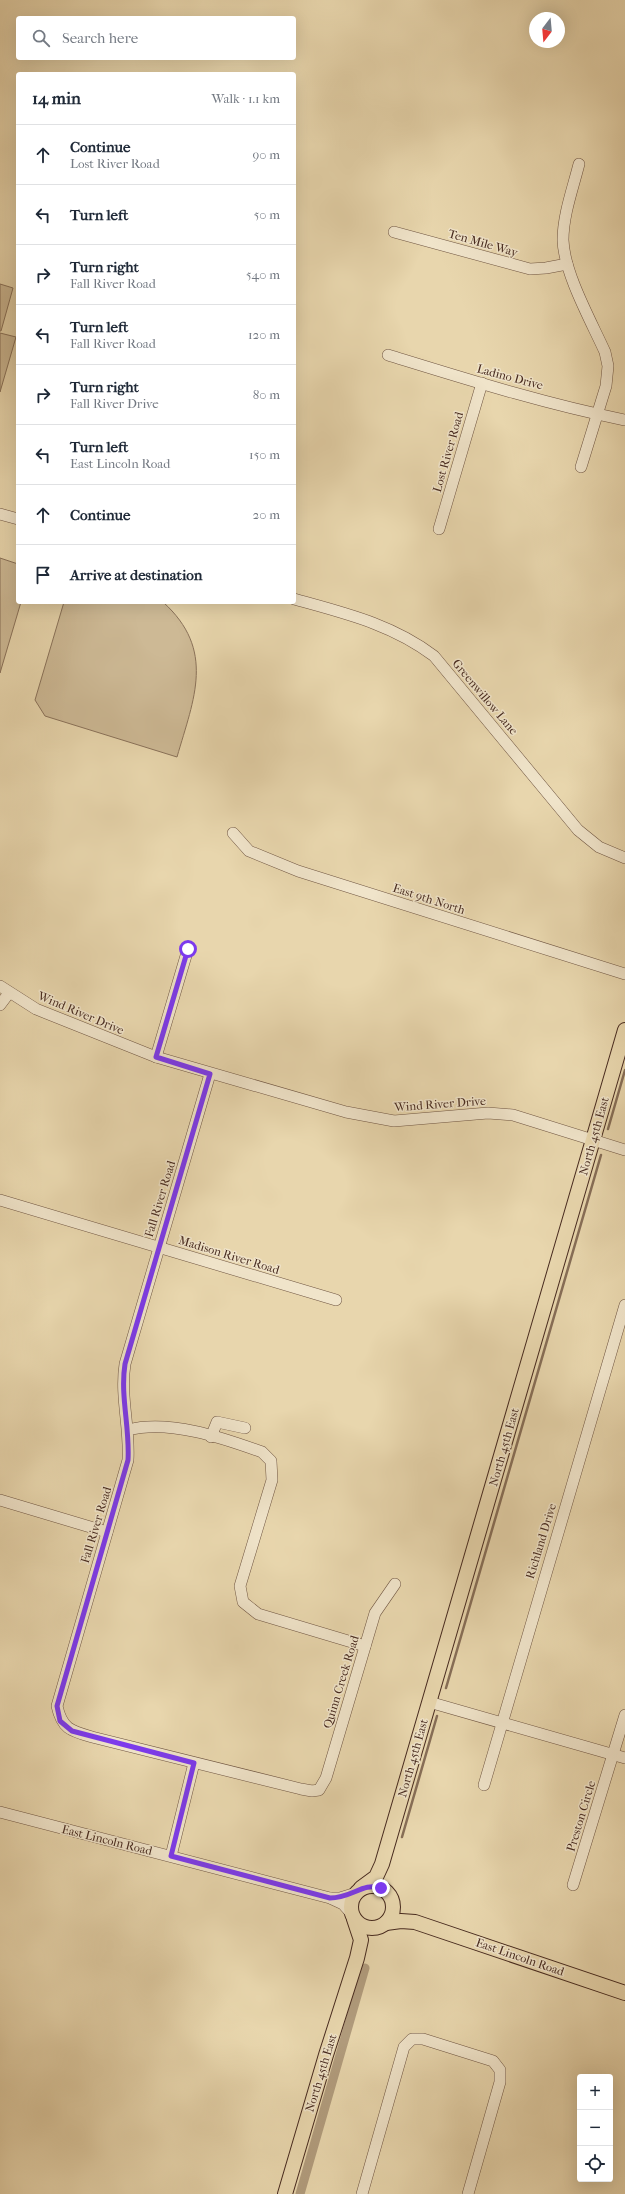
<!DOCTYPE html>
<html lang="en">
<head>
<meta charset="utf-8">
<style>
	body { margin:0; font-family:"IM FELL French Canon",serif; background:#f2f2f3; color:#1f2937 }
	.controls { position:absolute; right:12px; bottom:12px; display:grid; overflow:hidden; border-radius:4px; box-shadow:0 4px 16px #0002 }
	.controls button { width:36px; height:36px; display:grid; place-items:center; padding:0; border:0; border-bottom:1px solid #e0e1e3; background:#fff; color:#1f2937; font:20px sans-serif }
	.compass { position:absolute; left:529px; top:12px; width:36px; height:36px; border-radius:50%; background:#fff; box-shadow:0 4px 16px #0002; rotate:196deg }
	.stop { position:absolute; width:12px; height:12px; margin:-9px; border:3px solid #7c3aed; border-radius:50%; background:#fff }
	.stop.end { background:#7c3aed; border-color:#fff; box-shadow:0 1px 4px #0008 }
	.list { margin:0; padding:0; list-style:none }
	h2 { display:flex; justify-content:space-between; align-items:center; height:52px; margin:0; padding:0 16px; font-size:17px }
	h2 small { font-size:13px; font-weight:400; color:#747a83 }
	.list li { display:grid; grid-template-columns:26px 1fr auto; gap:12px; align-items:center; box-sizing:border-box; height:60px; padding:0 16px; border-top:1px solid #e0e1e3 }
	.list b { display:block; font-size:15px; white-space:nowrap }
	.list p { margin:0; font-size:13px; white-space:nowrap; color:#747a83 }
	.list em { font-size:13px; font-style:normal; color:#747a83 }
	.icon { flex:none; width:22px; height:22px; fill:none; stroke:currentColor; stroke-width:2; stroke-linecap:round; stroke-linejoin:round }
	.map { position:relative; flex:none; width:625px; height:2194px; overflow:hidden }
	.search { position:absolute; background:#fff; box-shadow:0 4px 16px #0002; left:16px; top:16px; width:280px; height:44px; display:flex; align-items:center; gap:10px; box-sizing:border-box; padding:0 14px; border-radius:4px; color:#747a83; font-size:15px }
	.panel { position:absolute; background:#fff; box-shadow:0 4px 16px #0002; left:16px; top:72px; width:280px; height:532px; border-radius:4px }
	.map>svg:first-child { display:block }
</style>
</head>
<body>
<div class="map">
<svg width="625" height="2194" viewBox="0 0 625 2194">
	<rect width="100%" height="100%" fill="#e8d6ad"/>
	<filter id="stains"><feTurbulence type="fractalNoise" baseFrequency=".005" numOctaves="4"/><feColorMatrix values="0 0 0 0 .2 0 0 0 0 .09 0 0 0 0 .02 0 0 0 .5 -.17"/></filter>
	<radialGradient id="worn" r=".72"><stop offset=".6" stop-color="#630" stop-opacity="0"/><stop offset="1" stop-color="#630" stop-opacity=".3"/></radialGradient>
	<!-- green -->
	<g fill="#cdb995" stroke="#8a725a">
		<polygon points="0,284 13,288 1,331 0,331"/>
		<polygon points="0,333 16,337 0,392"/>
		<polygon points="0,558 18,564 18,602 21,602 0,673"/>
		<path d="M64 602H163C216 650 194 698 177 757L45 716 35 700Z"/>
	</g>
	<g fill="none" stroke-linecap="round" stroke-linejoin="round">
		<!-- stream -->
		<g stroke="#876e57" stroke-width="2.5">
			<polyline points="608,1129 625,1070"/>
			<polyline points="446,1688 601,1155"/>
			<polyline points="402,1837 437,1716"/>
		</g>
		<!-- canal -->
		<polyline stroke="#b19c7d" stroke-width="9" points="300,2194 365,1968"/>
		<!-- minor casing -->
		<g stroke="#6f5542" stroke-width="12">
			<g id="minor">
				<path d="M579 164C573 188 563 215 563 240 564 273 591 321 605 352L608 366 606 386 581 467"/>
				<polyline points="394,232 530,269 546,268 567,264"/>
				<path d="M388 355C466 379 545 404 625 420"/>
				<polyline points="0,514 18,519"/>
				<polyline points="439,529 482,383"/>
				<path d="M294 599C344 613 392 624 434 656L578 830 599 847 625 858"/>
				<polyline points="233,833 249,851 298,871 625,974"/>
				<polyline points="0,986 36,1009 156,1057 346,1112 394,1121 488,1113 513,1115 625,1150"/>
				<polyline points="0,1005 9,993"/>
				<polyline points="156,1057 188,949"/>
				<path d="M210 1074 125 1364C120 1396 130 1428 128 1460L57 1706C62 1729 71 1731 92 1737L301 1789 312 1791 319 1790 326 1778 375 1613 395 1584"/>
				<polyline points="0,1200 336,1300"/>
				<path d="M128 1430C169 1419 223 1438 262 1452L271 1461 272 1480 240 1586 243 1602 258 1614 365 1646"/>
				<polyline points="211,1437 217,1422 245,1428"/>
				<polyline points="0,1500 107,1532"/>
				<polyline points="429,1702 625,1758"/>
				<polyline points="484,1785 625,1305"/>
				<polyline points="0,1812 330,1898 343,1904 351,1913"/>
				<polyline points="171,1856 194,1763"/>
				<polyline points="573,1885 625,1715"/>
				<polyline points="331,1898 340,1898 356,1893"/>
				<polyline points="362,2194 404,2047 412,2039 423,2039 493,2061 500,2070 500,2082 468,2194"/>
			</g>
		</g>
		<!-- major casing -->
		<g stroke="#472a1f" stroke-width="16">
			<g id="major">
				<circle cx="372" cy="1907" r="21"/>
				<polyline points="361,1888 376,1877 382,1864 625,1030"/>
				<polyline points="386,1923 401,1921 415,1922 625,1993"/>
				<polyline points="285,2194 326,2055 357,1958 361,1940 354,1919"/>
			</g>
		</g>
		<!-- minor -->
		<use href="#minor" stroke="#f0e4ca" stroke-width="11"/>
		<!-- major -->
		<use href="#major" stroke="#e8d6ad" stroke-width="14"/>
	</g>
	<g fill="none" stroke-linecap="round" stroke-linejoin="round">
		<!-- route -->
		<path stroke="#7c3aed" stroke-width="5" d="M188 949 156 1057 210 1074 125 1364C120 1396 130 1428 128 1460L57 1706 60 1721 72 1731 194 1763 171 1856 330 1898C352 1898 363 1882 381 1888"/>
	</g>
	<g text-anchor="middle" dominant-baseline="central" stroke-width="3" stroke-linejoin="round" paint-order="stroke">
		<!-- street labels -->
		<g font-size="12" fill="#472a1f" stroke="#f0e4ca">
			<text transform="translate(483 243) rotate(16)">Ten Mile Way</text>
			<text transform="translate(510 377) rotate(15)">Ladino Drive</text>
			<text transform="translate(448 452) rotate(-74)">Lost River Road</text>
			<text transform="translate(485 697) rotate(50)">Greenwillow Lane</text>
			<text transform="translate(429 899) rotate(18)">East 9th North</text>
			<text transform="translate(81 1013) rotate(23)">Wind River Drive</text>
			<text transform="translate(440 1104) rotate(-4)">Wind River Drive</text>
			<text transform="translate(594 1136) rotate(-74)">North 45th East</text>
			<text transform="translate(160 1199) rotate(-73)">Fall River Road</text>
			<text transform="translate(229 1255) rotate(17)">Madison River Road</text>
			<text transform="translate(504 1447) rotate(-74)">North 45th East</text>
			<text transform="translate(96 1525) rotate(-73)">Fall River Road</text>
			<text transform="translate(541 1541) rotate(-73)">Richland Drive</text>
			<text transform="translate(341 1682) rotate(-73)">Quinn Creek Road</text>
			<text transform="translate(413 1758) rotate(-74)">North 45th East</text>
			<text transform="translate(581 1816) rotate(-73)">Preston Circle</text>
			<text transform="translate(107 1840) rotate(14)">East Lincoln Road</text>
			<text transform="translate(520 1957) rotate(19)">East Lincoln Road</text>
			<text transform="translate(321 2073) rotate(-73)">North 45th East</text>
		</g>
	</g>
	<rect width="100%" height="100%" filter="url(#stains)"/>
	<rect width="100%" height="100%" fill="url(#worn)"/>
</svg>
<div class="controls">
<button>+</button>
<button>−</button>
<button><svg class="icon" aria-label="locate" viewBox="0 0 24 24"><circle cx="12" cy="12" r="6"/><path d="M12 2v4M12 18v4M2 12h4M18 12h4"/></svg></button>
</div>
<svg class="compass" viewBox="-18 -18 36 36"><path d="M0-13l5 13h-10z" fill="#e53935"/><path d="M0 13l5-13h-10z" fill="#747a83"/></svg>
<div class="stop" style="left:188px;top:949px"></div>
<div class="stop end" style="left:381px;top:1888px"></div>
<div class="search"><svg class="icon" aria-label="search" viewBox="0 0 24 24"><circle cx="10" cy="10" r="6"/><path d="M15 15l6 6"/></svg>Search here</div>
<section class="panel">
<h2>14 min<small>Walk · 1.1 km</small></h2>
<ul class="list">
<li><svg class="icon" aria-label="ahead" viewBox="0 0 24 24"><path d="M12 20V5M6 11l6-6 6 6"/></svg><div><b>Continue</b><p>Lost River Road</p></div><em>90 m</em></li>
<li><svg class="icon" aria-label="left" viewBox="0 0 24 24"><path d="M17 20v-9H6M10 6l-5 5 5 5"/></svg><div><b>Turn left</b></div><em>50 m</em></li>
<li><svg class="icon" aria-label="right" viewBox="0 0 24 24"><path d="M7 20v-9h11M14 6l5 5-5 5"/></svg><div><b>Turn right</b><p>Fall River Road</p></div><em>540 m</em></li>
<li><svg class="icon" aria-label="left" viewBox="0 0 24 24"><path d="M17 20v-9H6M10 6l-5 5 5 5"/></svg><div><b>Turn left</b><p>Fall River Road</p></div><em>120 m</em></li>
<li><svg class="icon" aria-label="right" viewBox="0 0 24 24"><path d="M7 20v-9h11M14 6l5 5-5 5"/></svg><div><b>Turn right</b><p>Fall River Drive</p></div><em>80 m</em></li>
<li><svg class="icon" aria-label="left" viewBox="0 0 24 24"><path d="M17 20v-9H6M10 6l-5 5 5 5"/></svg><div><b>Turn left</b><p>East Lincoln Road</p></div><em>150 m</em></li>
<li><svg class="icon" aria-label="ahead" viewBox="0 0 24 24"><path d="M12 20V5M6 11l6-6 6 6"/></svg><div><b>Continue</b></div><em>20 m</em></li>
<li><svg class="icon" aria-label="arrive" viewBox="0 0 24 24"><path d="M6 21V4h12l-3 4 3 4H6"/></svg><div><b>Arrive at destination</b></div></li>
</ul>
</section>
</div>
</body>
</html>
